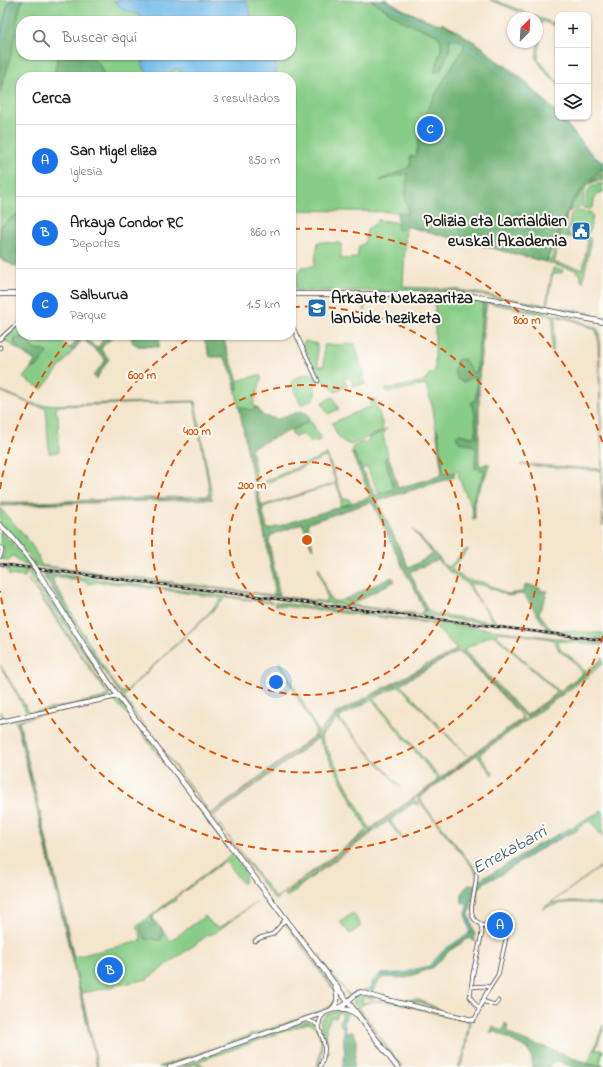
<!DOCTYPE html>
<html lang="es">
<head>
<meta charset="utf-8">
<style>
	body { margin:0; font-family:"Indie Flower",sans-serif; background:#f6f6f6; color:#202124 }
	.controls { position:absolute; right:12px; top:12px; display:grid; overflow:hidden; border-radius:8px; box-shadow:0 1px 3px #0004 }
	.controls button { width:36px; height:36px; display:grid; place-items:center; padding:0; border:0; border-bottom:1px solid #e0e0e0; background:#fff; color:#202124; font:20px sans-serif }
	.compass { position:absolute; left:507px; top:12px; width:36px; height:36px; border-radius:50%; background:#fff; box-shadow:0 1px 3px #0004; rotate:24deg }
	.you { position:absolute; left:276px; top:682px; width:14px; height:14px; margin:-10px; border:3px solid #fff; border-radius:50%; background:#1a73e8; box-shadow:0 0 0 6px #1a73e833 }
	.badge { display:grid; place-items:center; width:26px; height:26px; border-radius:50%; background:#1a73e8; color:#fff; font-size:13px; font-weight:700 }
	.pin { position:absolute; translate:-50% -50%; border:2px solid #fff; box-shadow:0 1px 4px #0006 }
	.list { margin:0; padding:0; list-style:none }
	h2 { display:flex; justify-content:space-between; align-items:center; height:52px; margin:0; padding:0 16px; font-size:17px }
	h2 small { font-size:13px; font-weight:400; color:#757577 }
	.list li { display:grid; grid-template-columns:26px 1fr auto; gap:12px; align-items:center; box-sizing:border-box; height:72px; padding:0 16px; border-top:1px solid #e0e0e0 }
	.list b { display:block; font-size:15px; white-space:nowrap }
	.list p { margin:0; font-size:13px; white-space:nowrap; color:#757577 }
	.list em { font-size:13px; font-style:normal; color:#757577 }
	.icon { flex:none; width:22px; height:22px; fill:none; stroke:currentColor; stroke-width:2; stroke-linecap:round; stroke-linejoin:round }
	.map { position:relative; flex:none; width:603px; height:1067px; overflow:hidden }
	.search { position:absolute; background:#fff; box-shadow:0 1px 3px #0004; left:16px; top:16px; width:280px; height:44px; display:flex; align-items:center; gap:10px; box-sizing:border-box; padding:0 14px; border-radius:16px; color:#757577; font-size:15px }
	.panel { position:absolute; background:#fff; box-shadow:0 1px 3px #0004; left:16px; top:72px; width:280px; height:268px; border-radius:16px }
	.map>svg:first-child { display:block }
</style>
</head>
<body>
<div class="map">
<svg width="603" height="1067" viewBox="0 0 603 1067">
	<rect width="100%" height="100%" fill="#fdfcf7"/>
	<filter id="ink" filterUnits="userSpaceOnUse"><feTurbulence type="fractalNoise" baseFrequency=".025" numOctaves="2"/><feDisplacementMap in="SourceGraphic" scale="8" xChannelSelector="R" yChannelSelector="G"/><feConvolveMatrix kernelMatrix="1 2 1 2 8 2 1 2 1" color-interpolation-filters="sRGB"/></filter>
	<filter id="wash" filterUnits="userSpaceOnUse"><feTurbulence type="fractalNoise" baseFrequency=".012" numOctaves="4" result="noise"/><feDisplacementMap in="SourceGraphic" scale="16" xChannelSelector="R" yChannelSelector="G"/><feGaussianBlur stdDeviation="0.9" result="paint"/><feColorMatrix in="noise" values="0 0 0 0 0 0 0 0 0 0 0 0 0 0 0 0 0 1.4 0 .05"/><feComposite in="paint" operator="in"/></filter>
	<g filter="url(#wash)">
		<rect width="100%" height="100%" fill="#f4e5cd"/>
		<!-- green -->
		<g fill="#88cd87" stroke="#527452" fill-rule="evenodd">
			<path d="M0 0H387L404 10 435 23 443 24 455 30 485 49 496 60 507 67 525 82 557 113 558 117 562 119 594 157 603 162 602 169 603 175H598L591 183 600 176 603 177V181C595 180 590 183 585 189 584 193 585 205 581 207 577 210 573 209 569 212L573 203 584 189 573 201 548 258 549 260 553 259 552 256 567 215 566 224 568 233 581 237 580 239 561 235 554 264 406 226 403 287 454 289 546 305 553 268 563 270 562 273H557L552 276 547 305 594 314 593 315 469 293 454 291H297L295 290 297 275 301 267 314 266 318 242 341 243V259L357 258 359 246 365 243 367 229 375 224 378 220 395 222 398 225V212L291 210V77H21V263L17 267C10 265 6 260 0 259ZM21 21H291V55H21Z"/>
			<polygon points="490,0 494,0 558,25 558,27 542,21 538,59 550,74 558,82 558,85 548,75 536,58 540,20"/>
			<path d="M598 184H603V192C594 195 594 199 593 207L591 209 583 208C592 199 580 189 598 184Z"/>
			<polygon points="577,211 590,212 593,215 590,230 589,233 579,234 570,230 569,227 571,214"/>
			<polygon points="585,237 590,238 591,241 583,282 581,281 581,275 576,272 576,270 555,265 555,263 583,269 588,240 584,239"/>
			<path d="M341 296H454L467 297 571 318 598 329 599 332 603 526 601 471 520 465 521 464 600 469H602L598 337 596 330 578 322 556 316 553 352 551 351 553 316 483 302 477 371 473 373 464 359 463 382 472 377 477 379 476 399 472 407 475 413 476 436 472 437 459 434 469 445H473L476 448 475 467 485 471C479 485 474 494 472 509L458 476 460 471 445 474 443 472 438 431 436 430 433 409 426 385 387 392 386 389 425 381 428 375 435 371V302L431 298 363 299 365 312 361 298H342Z"/>
			<path d="M21 322V335H66L62 342 73 351 42 389 23 378 30 369C40 368 43 360 46 352L42 350H35L20 337 15 339 14 342 17 346 16 348 3 339Z"/>
			<polygon points="305,341 317,344 318,366 324,366 324,345 355,344 366,384 354,386 350,377 344,379 347,386 335,392 328,384 319,379 302,344"/>
			<polygon points="310,373 316,377 315,397 314,399 301,405 291,383 293,379"/>
			<polygon points="258,375 261,376 261,380 253,405 257,407 251,410 239,407 235,388 237,390 237,381"/>
			<polygon points="0,390 30,403 41,405 195,401 212,496 3,504 0,503 0,502 37,502 207,496 209,493 209,488 194,404 193,402 57,406 56,412 58,415 59,452 49,453 46,408 35,406 0,391"/>
			<polygon points="333,397 339,409 328,414 322,402"/>
			<path d="M375 399 383 426 382 431 351 445C339 442 336 433 332 423L366 408H369L371 406 370 400Z"/>
			<polygon points="309,418 321,438 319,441 310,442 303,434 295,437 290,430 307,423"/>
			<polygon points="386,428 386,430 383,435 388,457 386,457 385,459 394,488 392,490 379,494 367,467 361,469 352,449 353,447 362,442 364,443 369,440 369,438 384,431"/>
			<path d="M327 454 343 499H349L352 503 338 508C344 501 340 491 335 484L266 506 262 509 261 506 336 483 327 458 325 457 260 486 259 484Z"/>
			<polygon points="203,498 212,498 213,499 0,506 0,505"/>
			<path d="M0 508C14 525 35 542 41 565L325 602 327 597 318 568 319 567 330 599C335 602 339 602 345 599L350 605 420 614 427 609 435 614 442 615 494 622 466 583 445 568 438 560 440 559 445 566 449 567 464 551 469 549 453 567 452 570 467 580 483 582 507 594 508 596 486 586 470 583C472 594 491 616 499 625L24 565 13 556 8 560 0 559 4 553 2 545 0 544V531C11 540 24 559 36 564L15 538 0 524Z"/>
			<polygon points="1,567 35,571 81,645 113,692 112,694 62,620 26,571 25,571 26,575 25,577 8,575 9,574 6,569"/>
			<path d="M74 576 272 602V603L227 597 138 681 128 691 124 697 129 705 132 706 133 711 211 814 315 735V729L279 664 280 661 319 733 335 714 423 667 425 665C434 662 451 655 456 648L435 626 429 623 274 605 275 602 563 639 603 643V645L558 641C559 652 564 651 571 657 576 661 581 667 585 671L598 662 603 657V659L590 670 526 717 459 648 457 650 337 715 318 734 211 815 122 697 121 691 125 692 209 613 222 598 121 584 99 582 89 584 84 581 76 580ZM500 632 547 638 554 640 559 651 571 659 583 673 559 692 496 635 497 633ZM491 635 495 636 556 691V694L527 715 524 713 464 650 465 649Z"/>
			<polygon points="28,579 51,609 110,696 107,698 0,721 3,718 0,713 0,711 6,719 25,715 27,713 0,665 30,713 102,698 108,695"/>
			<polygon points="78,624 100,662 119,690 120,693 103,670 75,626"/>
			<polygon points="546,628 553,630 603,633 603,639 544,631"/>
			<path d="M458 651 463 653 520 713 522 716V720L286 892 275 900 274 899 213 816 322 733 338 716ZM458 652 464 656 521 715 522 718 520 720 440 778 375 700 376 697 399 686 467 756 402 686V683ZM371 700 374 702 437 778V781L370 829 321 738 322 735 337 719 401 788 339 719 340 717ZM318 738 367 829 355 840 276 898 214 818V816Z"/>
			<polygon points="603,661 603,663 591,674 481,753 480,756 493,773 492,775 477,755 420,797 423,804 474,867 478,872 480,881 478,883 477,874 474,869 419,801 418,799 418,797 564,691"/>
			<path d="M114 699H118L185 788 184 789 128 715 113 700 39 715 19 721 74 957 141 941V936L137 926 232 854 189 797 191 796 238 860C243 867 249 877 243 884L225 861 175 898 176 900C168 905 154 912 151 921L155 926 153 927 147 922 151 938 157 940 161 932 160 927 162 929 170 941 205 916 213 925 218 927 224 925 256 902 215 933 208 935 147 979 83 993 82 995 98 1067 18 721V720Z"/>
			<polygon points="16,720 18,725 97,1067 16,721 14,721"/>
			<polygon points="415,800 419,803 418,805 413,803 391,820 391,822 401,836 401,838 388,821 300,886 297,890 286,897 285,895"/>
			<path d="M602 810 603 811V838L592 823 589 821C584 823 581 826 577 830 575 832 565 835 561 838L559 834 573 827 580 822 598 813Z"/>
			<path d="M603 865 552 902 553 903 574 901 603 904V906C578 902 567 900 542 909Z"/>
			<polygon points="353,913 361,926 350,934 340,922"/>
			<path d="M284 922 297 938 336 991V1002L329 1010 164 1067H159L320 1011C328 1008 333 1006 335 998L333 989Z"/>
			<path d="M321 955H322L320 959 348 994 351 995C357 991 365 992 370 987L373 990V994L394 1000 417 999 435 1007 444 1013 422 1003 411 1001 405 1003 390 1000 363 992H357L349 996 318 957Z"/>
			<path d="M362 994 375 998H363L362 1003C387 996 418 1008 442 1015 452 1017 461 1018 470 1020L465 1055 460 1067H458L463 1057 469 1021C460 1018 451 1018 442 1015 423 1011 373 991 359 1008L402 1067H401L354 1004C352 998 356 994 362 994Z"/>
			<path d="M344 1010 348 1011 344 1022 346 1033 344 1034 343 1028 340 1023 343 1013H338L336 1018 331 1017 326 1028 327 1040 326 1041 320 1021C327 1012 333 1011 344 1010Z"/>
			<path d="M306 1021H309L315 1024C323 1039 324 1052 318 1067H316C322 1053 325 1030 308 1023L200 1061 199 1063 206 1067 197 1064 181 1067 206 1056Z"/>
			<polygon points="603,1025 603,1030 596,1048 596,1050 603,1050 600,1063 603,1065 603,1066 587,1064 593,1052"/>
		</g>
		<!-- forest -->
		<g fill="#6eb074" stroke="#456648">
			<path d="M11 0H23C17 12 17 27 14 40 11 58 6 75 0 92V36L7 7Z"/>
			<polygon points="371,0 387,0 404,10 435,23 443,24 455,30 485,49 496,60 507,67 526,82 557,113 558,117 560,117 594,157 603,162 603,171 601,169 572,200 546,262 417,229 405,226 399,231 397,228 398,212 407,214 408,206 405,201 408,173 380,181 380,180 408,168 411,163 410,157 416,156 423,117 447,74 464,48 464,44 459,41 450,38 449,51 441,70 434,73 441,50 441,41 437,35 402,21"/>
			<polygon points="58,55 88,55 99,64 105,77 54,77"/>
			<path d="M21 211V263L17 267C10 265 6 260 0 259V227Z"/>
			<path d="M483 302 487 303 484 323 479 378V463L481 466 488 463 490 465 489 469 475 498V520H473C470 496 477 491 485 471L475 468 476 448 473 445 459 442 456 437 459 434 472 437 476 436 475 413 471 403 476 399 477 379 472 377 464 382 457 379 454 370 457 360 464 359 473 373 477 371Z"/>
			<polygon points="70,335 83,335 96,348 100,345 104,335 110,335 112,338 103,346 101,350 109,359 96,379 93,376 105,361 104,358 83,339 73,351 69,348 73,346 76,340"/>
			<polygon points="130,335 160,335 159,347 138,346 133,343"/>
			<path d="M200 335H223C224 341 226 347 228 353 232 365 239 377 238 390L235 388C233 377 231 366 223 357H210L204 339Z"/>
			<path d="M20 337 26 339 35 350H43L47 352C42 360 40 368 30 369L35 361 16 348 17 346 14 342 15 339Z"/>
			<path d="M239 407 251 410 257 407 263 416 278 419 301 411 308 414 309 418 307 423 251 448 257 481 260 486 257 487 267 528 269 529 368 498 370 495 351 452 354 453 375 495 392 490 394 488 385 459 386 457 390 460 398 488 439 476 442 473 436 430H438L443 472 445 474 454 472 455 477 377 501 409 568 433 554 413 530H414L440 559 410 572 427 609 423 612V608L412 583 407 576 373 504 371 502 309 523 308 524 313 549H312L302 523C292 529 280 530 270 536L269 542 279 592 278 596 273 595 275 590C264 529 250 468 239 407Z"/>
			<polygon points="41,572 74,576 76,580 56,577 53,579 54,583 78,624 75,626"/>
			<polygon points="392,577 395,581 350,605 345,599"/>
			<polygon points="526,584 540,588 542,591 548,591 539,613 551,629 546,628 525,596 522,594 508,596 507,594 522,592"/>
			<polygon points="559,834 561,838 539,850 497,877 486,881 478,890 475,911 473,910 478,883 485,876 493,873 536,846"/>
			<path d="M471 884 475 885 469 915 474 930 475 942 469 938 449 951 434 967 406 978 385 977 380 979 373 990 370 987 373 981 380 974 405 973 412 970 429 966 445 949 470 933 466 914 468 906 465 902 462 903C461 894 463 888 471 884Z"/>
			<polygon points="152,916 156,923 162,929 160,928 163,934 161,940 157,940 151,938 148,940 145,938 141,930 141,926 147,922 153,927 155,926 151,921"/>
			<path d="M505 1023 507 1024 508 1031C518 1042 537 1044 551 1049 563 1054 575 1060 587 1062V1064L603 1067H573L560 1062 555 1061 549 1067H532V1059L528 1049 494 1031 490 1033 493 1026 502 1031 503 1030Z"/>
			<path d="M352 1031C360 1040 354 1055 354 1067H342C347 1056 343 1045 344 1034Z"/>
		</g>
		<!-- water -->
		<g fill="#6fbae8" stroke="#466b82">
			<polygon points="114,0 246,0 253,21 144,21 138,14 123,10"/>
			<polygon points="143,55 263,55 264,58 275,63 276,73 274,77 181,77 181,70 175,68 168,77 155,77 149,75 143,67"/>
		</g>
		<g fill="none" stroke-linecap="round" stroke-linejoin="round">
			<!-- stream -->
			<g stroke="#6fbae8" stroke-width="1">
				<path d="M377 0C402 13 429 23 453 38 510 73 556 121 603 167"/>
				<polyline points="0,50 10,6 19,0"/>
				<path d="M477 883C511 867 541 844 576 828 583 821 598 818 603 810"/>
				<polyline points="367,992 378,977 387,974 397,975 431,965 446,948 459,941 468,934 470,927 466,906 467,892 474,884"/>
				<polyline points="355,1002 364,995"/>
				<polyline points="344,1067 347,1049 343,1020 346,1012"/>
			</g>
		</g>
	</g>
	<g filter="url(#ink)">
		<g fill="none" stroke-linecap="round" stroke-linejoin="round">
			<!-- street casing -->
			<g stroke="#3c3a37" stroke-width="4.5">
				<g id="street">
					<polyline points="291,323 318,381"/>
					<polyline points="0,339 21,320"/>
					<polyline points="0,347 0,348"/>
					<polyline points="0,547 2,550 0,557"/>
					<path d="M476 874C478 886 467 909 474 919 476 921 479 923 481 925"/>
					<polyline points="255,941 260,938 273,934 286,919"/>
					<polyline points="471,987 484,986 490,987"/>
					<polyline points="482,1001 495,1005 498,1001"/>
					<polyline points="479,1009 470,997 473,973 482,933 481,925 492,927"/>
					<polyline points="307,1020 315,1023 319,1027"/>
					<polyline points="473,1020 476,1017 485,995 498,975 510,920 505,917 498,915 492,921 492,927 506,936"/>
					<path d="M320 1067C323 1060 326 1052 324 1044 322 1033 314 1024 324 1014"/>
				</g>
			</g>
			<!-- secondary casing -->
			<g stroke="#3c3a37" stroke-width="5.5">
				<g id="secondary">
					<polyline points="0,722 118,696"/>
					<polyline points="339,1008 349,1010 357,1015"/>
					<path d="M331 1010C339 1003 338 996 335 986"/>
					<path d="M170 1067 343 1006C350 1002 352 994 361 992L379 998 473 1020"/>
				</g>
			</g>
			<!-- primary casing -->
			<g stroke="#3c3a37" stroke-width="6">
				<g id="primary">
					<polyline points="0,294 21,294"/>
					<polyline points="291,294 457,294 491,299 603,322"/>
					<polyline points="0,525 13,538 32,563"/>
					<polyline points="41,577 88,652 118,696 397,1067"/>
				</g>
			</g>
			<!-- street -->
			<use href="#street" stroke="#fff" stroke-width="3"/>
			<!-- secondary -->
			<use href="#secondary" stroke="#fff" stroke-width="4"/>
			<!-- primary -->
			<use href="#primary" stroke="#fff" stroke-width="4.5"/>
			<!-- rail casing -->
			<g stroke="#1c1c1c" stroke-width="2.5">
				<polyline id="rail" points="0,564 603,640"/>
			</g>
			<!-- rail -->
			<use href="#rail" stroke="#fdfcf7" stroke-width="1" stroke-dasharray="3" stroke-linecap="butt"/>
			<!-- primary-bridge casing -->
			<g stroke="#3c3a37" stroke-width="6" stroke-linecap="butt">
				<polyline id="primary-bridge" points="32,563 41,577"/>
			</g>
			<!-- primary-bridge -->
			<use href="#primary-bridge" stroke="#fff" stroke-width="4.5"/>
		</g>
	</g>
	<!-- distance rings -->
	<g fill="none" stroke="#de560d" stroke-width="2" stroke-dasharray="7 5">
		<circle cx="307" cy="540" r="78"/>
		<circle cx="307" cy="540" r="155"/>
		<path d="M293 307A233 233 0 1 1 196 335"/>
		<path d="M603 636A311 311 0 0 1 0 591M0 489A311 311 0 0 1 72 336M293 229A311 311 0 0 1 603 444"/>
	</g>
	<!-- icons -->
	<defs>
		<g id="civic-square" transform="scale(1)"><rect x="-9" y="-9" width="18" height="18" rx="4" fill="#1f6fb2" stroke="#fdfcf7"/><path d="M-.6-6.5H3V-4.5H.6V-3L4-1V1h2V6H-6V1h2V-1L-.6-3ZM-1.2 2.5V6h2.4V2.5Z" fill="#fff"/></g>
		<g id="university-square" transform="scale(1)"><rect x="-9" y="-9" width="18" height="18" rx="4" fill="#1f6fb2" stroke="#fdfcf7"/><path d="M0-5L7-2L0 1L-7-2ZM-4 1L0 2.5L4 1V4Q0 6-4 4Z" fill="#fff"/></g>
	</defs>
	<g fill-rule="evenodd">
		<use href="#civic-square" x="581" y="231"/>
		<use href="#university-square" x="317" y="308"/>
	</g>
	<g text-anchor="middle" dominant-baseline="central" stroke-width="4" stroke-linejoin="round" paint-order="stroke">
		<!-- poi labels -->
		<g font-size="17" font-weight="bold" fill="#1c1c1c" stroke="#fdfcf7" text-anchor="end">
			<text x="567" y="221">Polizia eta Larrialdien<tspan x="567" dy="20">euskal Akademia</tspan></text>
			<text x="331" y="298" text-anchor="start">Arkaute Nekazaritza<tspan x="331" dy="20">lanbide heziketa</tspan></text>
		</g>
		<!-- water labels -->
		<g font-size="18" font-style="italic" fill="#3d5b6e" stroke="#fdfcf7">
			<text transform="translate(510 851) rotate(-29)">Errekabarri</text>
		</g>
	</g>
	<circle cx="307" cy="540" r="6" fill="#de560d" stroke="#fdfcf7" stroke-width="2"/>
	<g font-size="12" text-anchor="middle" font-weight="bold" fill="#de560d" stroke="#fdfcf7" stroke-width="4" stroke-linejoin="round" paint-order="stroke">
		<text x="527" y="324">800 m</text>
		<text x="142" y="379">600 m</text>
		<text x="197" y="435">400 m</text>
		<text x="252" y="489">200 m</text>
	</g>
</svg>
<div class="controls">
<button>+</button>
<button>−</button>
<button><svg class="icon" aria-label="layers" viewBox="0 0 24 24"><path d="M12 4l9 5-9 5-9-5zM3 14l9 5 9-5"/></svg></button>
</div>
<svg class="compass" viewBox="-18 -18 36 36"><path d="M0-13l5 13h-10z" fill="#e53935"/><path d="M0 13l5-13h-10z" fill="#757577"/></svg>
<div class="you"></div>
<div class="pin badge" style="left:500px;top:925px">A</div>
<div class="pin badge" style="left:110px;top:970px">B</div>
<div class="pin badge" style="left:430px;top:129px">C</div>
<div class="search"><svg class="icon" aria-label="search" viewBox="0 0 24 24"><circle cx="10" cy="10" r="6"/><path d="M15 15l6 6"/></svg>Buscar aquí</div>
<section class="panel">
<h2>Cerca<small>3 resultados</small></h2>
<ul class="list">
<li><span class="badge">A</span><div><b>San Migel eliza</b><p>Iglesia</p></div><em>850 m</em></li>
<li><span class="badge">B</span><div><b>Arkaya Condor RC</b><p>Deportes</p></div><em>860 m</em></li>
<li><span class="badge">C</span><div><b>Salburua</b><p>Parque</p></div><em>1.5 km</em></li>
</ul>
</section>
</div>
</body>
</html>
